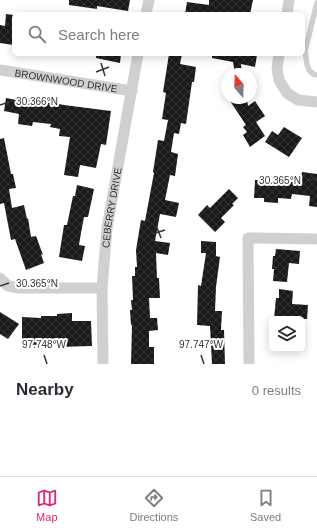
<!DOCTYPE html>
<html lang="en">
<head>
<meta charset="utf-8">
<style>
	body { margin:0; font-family:Helvetica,sans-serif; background:#f2f2f3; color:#2b2b33 }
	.controls { position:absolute; right:12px; bottom:12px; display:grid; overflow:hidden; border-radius:6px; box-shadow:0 2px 10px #0003 }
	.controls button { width:36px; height:36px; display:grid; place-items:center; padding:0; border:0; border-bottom:1px solid #e1e1e2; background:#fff; color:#2b2b33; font:20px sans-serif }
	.compass { position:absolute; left:221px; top:68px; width:36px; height:36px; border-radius:50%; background:#fff; box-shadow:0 2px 10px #0003; rotate:341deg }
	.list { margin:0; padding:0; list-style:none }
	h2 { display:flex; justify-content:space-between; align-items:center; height:52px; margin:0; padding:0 16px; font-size:17px }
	h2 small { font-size:13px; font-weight:400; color:#7c7c81 }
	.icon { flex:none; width:22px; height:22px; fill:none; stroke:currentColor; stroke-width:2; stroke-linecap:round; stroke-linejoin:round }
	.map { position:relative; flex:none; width:317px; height:364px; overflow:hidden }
	.search { position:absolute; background:#fff; box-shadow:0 2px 10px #0003; left:12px; right:12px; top:12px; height:44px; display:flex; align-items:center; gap:10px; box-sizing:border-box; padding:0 14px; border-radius:6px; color:#7c7c81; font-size:15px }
	.sheet { height:112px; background:#fff }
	nav { display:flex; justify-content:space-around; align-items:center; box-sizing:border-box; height:56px; border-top:1px solid #e1e1e2; background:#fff; font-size:11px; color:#7c7c81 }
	nav a { display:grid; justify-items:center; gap:2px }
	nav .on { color:#db2777 }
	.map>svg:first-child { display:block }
</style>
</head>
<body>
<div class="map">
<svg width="317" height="364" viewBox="0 0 317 364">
	<defs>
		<pattern id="building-cross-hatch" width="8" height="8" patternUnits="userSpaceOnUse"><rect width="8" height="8" fill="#1a1a1a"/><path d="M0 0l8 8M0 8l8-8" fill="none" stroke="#333"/></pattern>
	</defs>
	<rect width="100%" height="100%" fill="#fff"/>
	<!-- building -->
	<g fill="url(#building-cross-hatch)">
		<polygon points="69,0 130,0 128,11 97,6 97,9 69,5"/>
		<polygon points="209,0 253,0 250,14 185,14 187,2 209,5"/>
		<polygon points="6,14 14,15 14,45 0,43 0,25 5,26"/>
		<polygon points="96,54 121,54 120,63 96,58"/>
		<polygon points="169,54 182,54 180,64 196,67 194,82 192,82 186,124 181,123 179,134 174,133 171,152 178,154 175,176 170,175 165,200 179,203 176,217 160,214 155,241 170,243 168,255 156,253 157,278 159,278 160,298 149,298 150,318 157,318 158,330 149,331 149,347 154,347 154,364 131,364 132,325 131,325 130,310 132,310 131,300 133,300 132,276 135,276 135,267 137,267 136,250 141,220 145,221 154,173 153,172 158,140 164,141 168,120 162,119 166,93 163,92"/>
		<polygon points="212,54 253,54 257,55 255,67 241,64 242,74 235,74 233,62 212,58"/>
		<polygon points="23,97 64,105 111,111 106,145 101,144 96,168 80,165 78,177 64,175 70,137 59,136 60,129 50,127 51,124 33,122 32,126 18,124 19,114 4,111 6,98 22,101"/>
		<polygon points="228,98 247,98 248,106 255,101 265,116 256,122 265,136 250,147 243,135 247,132 243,127 246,125"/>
		<polygon points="284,127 302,138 289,157 265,142 272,131 278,135"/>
		<polygon points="4,138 11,174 13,174 16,188 9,189 12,208 24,205 27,219 28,218 31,237 36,236 43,255 41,254 44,263 26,270 15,239 11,240 4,203 0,204 0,139"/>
		<polygon points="302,172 317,174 317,207 309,206 310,196 292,194 291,199 278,198 278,203 264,202 264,198 254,198 255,180 274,181 274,176 282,176 282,182 300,182"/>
		<polygon points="77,185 94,189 88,217 84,217 81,233 79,245 85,246 82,261 59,257 64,225 67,225 73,196 75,196"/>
		<polygon points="229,189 238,198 232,204 234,205 221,218 225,222 215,232 198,215 207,205 210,208"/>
		<polygon points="201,241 216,242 216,256 220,257 216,287 215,311 222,311 221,330 224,330 225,364 212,364 210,326 197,325 198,285 201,286 206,253 201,253"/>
		<polygon points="276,249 300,251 299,264 289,263 287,282 273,281 274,269 272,269 273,256 275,256"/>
		<polygon points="279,289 293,291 292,304 308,305 307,319 274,319 276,298 279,298"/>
		<polygon points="0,312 19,324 8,339 0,334"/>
		<polygon points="72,313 72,321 91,321 92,346 57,347 57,340 42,340 42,341 37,341 37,346 28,346 28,340 22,340 22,317 41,318 41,316 57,316 57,314"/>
	</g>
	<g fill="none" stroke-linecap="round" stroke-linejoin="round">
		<!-- lane -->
		<polyline stroke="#d0d0d0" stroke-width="5.5" points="317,3 305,51 307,64 309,70 313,74 317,75"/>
		<!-- street -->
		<g stroke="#d0d0d0" stroke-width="11">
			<polyline points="146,14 149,0"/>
			<polyline points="287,14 289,0"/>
			<polyline points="279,54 277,69 279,80 287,93 298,100 317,102"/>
			<path id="s1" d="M0 70 132 91"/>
			<polyline points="0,278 8,286 19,288 102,288"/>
			<path id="s2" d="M103 364 102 288 107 228 138 54"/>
			<polyline points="249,364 248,238 317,239"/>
		</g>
	</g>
	<!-- ticks -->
	<path fill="none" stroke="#333" stroke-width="1.5" d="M101 63 105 76M96 72 109 67M0 105 9 102M308 181 317 177M156 225 161 238M152 234 165 230M0 286 9 283M44 355 47 364M201 355 204 364"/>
	<g text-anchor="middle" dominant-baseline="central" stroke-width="4" stroke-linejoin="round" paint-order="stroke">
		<!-- street labels -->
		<g font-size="10" fill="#333" stroke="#fff">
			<text stroke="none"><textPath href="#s1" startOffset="67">BROWNWOOD DRIVE</textPath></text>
			<text stroke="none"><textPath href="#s2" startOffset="157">CEBERRY DRIVE</textPath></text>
		</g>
	</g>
	<g font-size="10" text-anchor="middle" fill="#333" stroke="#fff" stroke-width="4" stroke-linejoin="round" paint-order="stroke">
		<text x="37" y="105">30.366°N</text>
		<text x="280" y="184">30.365°N</text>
		<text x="37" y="287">30.365°N</text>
		<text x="44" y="348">97.748°W</text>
		<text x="201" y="348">97.747°W</text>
	</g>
</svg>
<div class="controls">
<button><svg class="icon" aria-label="layers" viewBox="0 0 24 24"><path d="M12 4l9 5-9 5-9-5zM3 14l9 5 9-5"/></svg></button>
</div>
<svg class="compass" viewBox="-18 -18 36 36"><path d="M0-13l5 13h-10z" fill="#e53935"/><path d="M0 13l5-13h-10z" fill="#7c7c81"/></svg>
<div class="search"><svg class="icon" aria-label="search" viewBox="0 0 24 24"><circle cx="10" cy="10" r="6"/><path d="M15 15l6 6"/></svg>Search here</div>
</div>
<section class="sheet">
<h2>Nearby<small>0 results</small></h2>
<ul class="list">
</ul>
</section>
<nav>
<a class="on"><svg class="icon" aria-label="map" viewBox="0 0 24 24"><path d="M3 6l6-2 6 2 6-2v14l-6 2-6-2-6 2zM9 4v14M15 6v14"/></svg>Map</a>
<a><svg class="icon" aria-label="directions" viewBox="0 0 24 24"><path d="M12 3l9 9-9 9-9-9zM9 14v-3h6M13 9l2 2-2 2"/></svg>Directions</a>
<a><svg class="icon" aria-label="saved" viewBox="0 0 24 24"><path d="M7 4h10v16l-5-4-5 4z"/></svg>Saved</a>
</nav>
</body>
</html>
